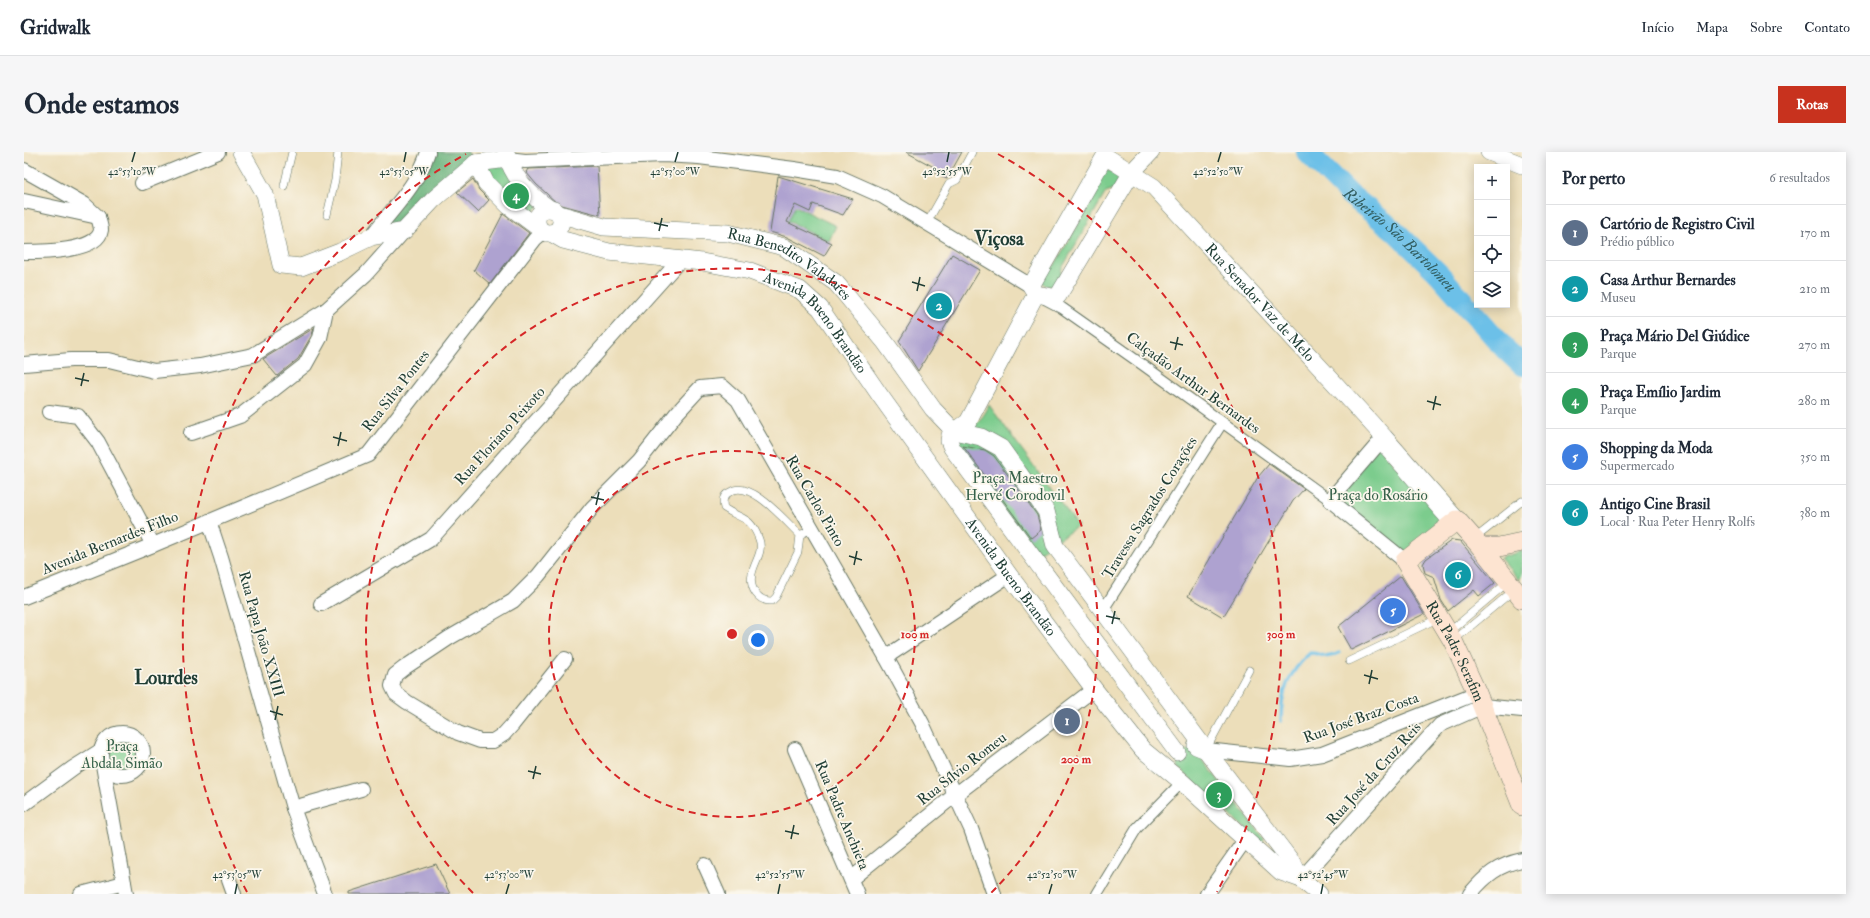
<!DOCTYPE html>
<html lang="pt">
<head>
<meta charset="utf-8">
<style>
	body { margin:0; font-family:"IM FELL Double Pica",serif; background:#f6f6f7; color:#1f2937 }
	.controls { position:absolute; right:12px; top:12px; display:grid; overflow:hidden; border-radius:0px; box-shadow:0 2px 10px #0003 }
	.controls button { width:36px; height:36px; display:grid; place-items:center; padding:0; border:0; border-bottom:1px solid #e0e1e3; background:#fff; color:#1f2937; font:20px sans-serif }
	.you { position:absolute; left:734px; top:488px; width:14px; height:14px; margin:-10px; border:3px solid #fff; border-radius:50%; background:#1a73e8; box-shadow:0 0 0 6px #1a73e833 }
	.badge { display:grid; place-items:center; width:26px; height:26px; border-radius:50%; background:#c8321e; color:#fff; font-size:13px; font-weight:700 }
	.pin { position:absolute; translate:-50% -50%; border:2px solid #fff; box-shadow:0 1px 4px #0006 }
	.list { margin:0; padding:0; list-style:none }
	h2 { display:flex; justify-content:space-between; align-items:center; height:52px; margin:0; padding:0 16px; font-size:17px }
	h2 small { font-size:13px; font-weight:400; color:#747a83 }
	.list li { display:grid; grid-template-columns:26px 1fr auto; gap:12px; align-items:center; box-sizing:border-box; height:56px; padding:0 16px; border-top:1px solid #e0e1e3 }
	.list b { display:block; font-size:15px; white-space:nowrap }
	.list p { margin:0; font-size:13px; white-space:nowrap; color:#747a83 }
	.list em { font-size:13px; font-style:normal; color:#747a83 }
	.icon { flex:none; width:22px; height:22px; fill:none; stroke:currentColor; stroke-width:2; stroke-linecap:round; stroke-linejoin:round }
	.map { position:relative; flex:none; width:1498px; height:742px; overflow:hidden; border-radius:0px }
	header { display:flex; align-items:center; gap:24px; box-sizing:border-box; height:56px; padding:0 20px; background:#fff; border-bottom:1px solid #e0e1e3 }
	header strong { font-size:19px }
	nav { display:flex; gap:22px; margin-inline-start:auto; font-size:14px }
	.intro { display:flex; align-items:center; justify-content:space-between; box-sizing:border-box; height:96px; padding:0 24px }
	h1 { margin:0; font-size:28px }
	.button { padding:10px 18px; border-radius:0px; background:#c8321e; color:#fff; font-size:14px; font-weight:700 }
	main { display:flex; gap:24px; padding:0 24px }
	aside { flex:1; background:#fff; border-radius:0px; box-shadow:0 2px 10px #0003 }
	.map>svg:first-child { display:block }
</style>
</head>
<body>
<header>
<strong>Gridwalk</strong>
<nav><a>Início</a><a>Mapa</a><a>Sobre</a><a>Contato</a></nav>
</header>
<div class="intro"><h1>Onde estamos</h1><a class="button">Rotas</a></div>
<main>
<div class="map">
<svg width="1498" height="742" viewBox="0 0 1498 742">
	<rect width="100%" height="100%" fill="#fbf7ec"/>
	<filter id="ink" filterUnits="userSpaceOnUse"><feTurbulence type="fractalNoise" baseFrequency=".025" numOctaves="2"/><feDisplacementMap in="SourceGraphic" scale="8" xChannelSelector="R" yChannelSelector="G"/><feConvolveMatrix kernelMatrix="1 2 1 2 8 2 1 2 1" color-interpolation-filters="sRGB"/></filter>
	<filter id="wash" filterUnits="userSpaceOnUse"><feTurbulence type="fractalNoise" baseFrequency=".012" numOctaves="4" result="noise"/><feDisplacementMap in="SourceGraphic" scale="16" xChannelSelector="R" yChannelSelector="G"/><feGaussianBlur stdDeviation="0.9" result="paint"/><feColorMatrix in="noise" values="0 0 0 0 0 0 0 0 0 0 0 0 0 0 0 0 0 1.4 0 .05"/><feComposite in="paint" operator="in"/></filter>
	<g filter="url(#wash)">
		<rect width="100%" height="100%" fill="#ecdeba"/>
		<!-- green -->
		<g fill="#7ccc8d" stroke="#4e8460">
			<polygon points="480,12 516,53 504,65 455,13"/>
			<polygon points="1081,18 1090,20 1095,28 1090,37 1082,40 1037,118 1037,126 1030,135 1022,134 1018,130 1022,117 1030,114 1075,36 1073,28"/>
			<polygon points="771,54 812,74 805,89 764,69"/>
			<path d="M965 253 1054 374 1009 405 927 283C945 277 958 271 965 253Z"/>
			<polygon points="1353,292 1425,374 1381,407 1308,348"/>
			<polygon points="1498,399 1498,422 1495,428 1476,406"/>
			<circle cx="98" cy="602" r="16"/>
			<path d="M1163 598H1171L1240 686 1239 691 1236 690 1154 616C1154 607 1156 604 1163 598Z"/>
		</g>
		<!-- forest -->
		<polygon fill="#65b078" stroke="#427656" points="407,0 444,0 448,9 377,72 361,72"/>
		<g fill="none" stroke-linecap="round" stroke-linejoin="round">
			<!-- stream -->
			<path stroke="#6cc0e8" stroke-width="3.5" d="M1257 569C1257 540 1264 521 1286 501 1301 501 1297 509 1315 501"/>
			<!-- river -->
			<path stroke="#6cc0e8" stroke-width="22" id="s1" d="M1283 0 1325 42 1370 78 1415 122 1482 198 1498 213"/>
		</g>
		<g id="blocks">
			<!-- building -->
			<g fill="#aea2d0">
				<polygon points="882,0 938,0 923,27 908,19 910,15"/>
				<polygon points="573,14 576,63 534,52 512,32 502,20 504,17"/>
				<polygon points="754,24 829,47 819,63 789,52 786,60 771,53 763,70 808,91 800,104 763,85 746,80"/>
				<polygon points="449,27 455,38 465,48 454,60 433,40"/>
				<polygon points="479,62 505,81 466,132 450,118"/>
				<polygon points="928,102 956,118 894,219 875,189"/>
				<polygon points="290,176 288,183 274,207 253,224 239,207"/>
				<polygon points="939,294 961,298 970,304 1013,363 1017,378 1007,386"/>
				<polygon points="1245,312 1280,337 1269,349 1199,465 1164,444 1234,325"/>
				<polygon points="1428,388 1436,389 1471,431 1455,444 1450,438 1424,459 1417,448 1410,425 1401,421 1399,412 1402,407"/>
				<polygon points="1377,424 1400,462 1327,498 1314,475"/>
				<polygon points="412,712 426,742 325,742 325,740"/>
			</g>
		</g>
	</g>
	<g filter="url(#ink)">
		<use href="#blocks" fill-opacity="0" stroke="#677563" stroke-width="1"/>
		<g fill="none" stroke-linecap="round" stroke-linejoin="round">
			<!-- service casing -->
			<g stroke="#677563" stroke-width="8">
				<g id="service">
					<polyline points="260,34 268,0"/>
					<polyline points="303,63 311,28 314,0"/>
					<polyline points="903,71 925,32 933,28 948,0"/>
					<polyline points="1353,291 1425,374"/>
					<path d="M776 383 774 400 752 445 748 449C734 450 725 436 728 422 730 410 740 400 735 387 726 363 717 368 700 356 698 349 699 343 706 340 726 326 762 370 776 383L787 377"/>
					<polyline points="1450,387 1498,349"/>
					<polyline points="1425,480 1484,430"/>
					<polyline points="1429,489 1490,438"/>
					<polyline points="1325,509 1415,466"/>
					<polyline points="1182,598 1225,518"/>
				</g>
			</g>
			<!-- pedestrian casing -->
			<g stroke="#677563" stroke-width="12">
				<g id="pedestrian">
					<polyline points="1021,147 1038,156 1119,213 1306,348"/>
					<polyline points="1079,458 1198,271"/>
					<polyline points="1073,742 1113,676 1158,630"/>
				</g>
			</g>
			<!-- minor casing -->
			<g stroke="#677563" stroke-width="16">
				<g id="minor">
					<polyline points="484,7 501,9 639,3 675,5 770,17 813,24 858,44 1007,134"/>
					<polyline points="0,18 60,52 74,65"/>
					<polyline points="118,31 194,0"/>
					<polyline points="0,49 74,65"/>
					<path d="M347 85C367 58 394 33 404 0"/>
					<path d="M0 100C17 100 74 100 77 78 77 74 75 69 74 65"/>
					<polyline points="0,212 47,208 85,208 130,219 176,214 229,203 302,158 342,122 380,79"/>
					<polyline points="25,260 54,264 74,290 129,393"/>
					<polyline points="167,281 216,264 281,213 296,186 302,158"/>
					<polyline points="1360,285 1306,348 1381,409"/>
					<polyline points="185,369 197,405 269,656 301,742"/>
					<polyline points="0,445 129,393 344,303 511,87 519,80"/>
					<polyline points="297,452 407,387 656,108"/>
					<polyline points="862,505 985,423"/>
					<polyline points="541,507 489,572 480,582 469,589 456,589 434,581 383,550 372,542 368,534 371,523 380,516 425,486 489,449 514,424 568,356 615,309 652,262 676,236 698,234 714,248 862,505 898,571 947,677 970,742"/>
					<circle cx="98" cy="602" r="21"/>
					<polyline points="771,597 833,742"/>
					<polyline points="1182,598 1266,607 1298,602 1453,541"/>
					<polyline points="79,613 102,742"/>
					<polyline points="0,652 49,616 76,599"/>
					<polyline points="269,656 337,637"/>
					<polyline points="681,713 694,742"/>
					<polyline points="827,727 931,643 1070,537"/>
					<polyline points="1277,727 1416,573 1459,554 1498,558"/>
					<polyline points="205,728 210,742"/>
					<polyline points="57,742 100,731"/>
					<polyline points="1183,742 1221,688"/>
					<path d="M1446 742C1462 723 1474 713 1498 708"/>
				</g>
			</g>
			<!-- tertiary casing -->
			<g stroke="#677563" stroke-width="18">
				<g id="tertiary">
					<polyline points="217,0 241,42 257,113 277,115 316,100 347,85 380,79 409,48 452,11"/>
					<path d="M482 0C488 25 505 43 526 57"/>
					<path id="s2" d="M1127 0 1108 20 1034 144 1029 145 1012 142 1007 134 1081 4 1130 35 1360 285 1433 368"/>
					<polyline points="1465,0 1498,13"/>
					<polyline points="452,11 462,31 485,54 516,77"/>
					<polyline points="452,11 484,7"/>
					<circle cx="525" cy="69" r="12"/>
					<path id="s3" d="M535 62 580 75 704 81 760 95 812 131 861 190 909 257 930 279"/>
					<path id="s4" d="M527 81 539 88 585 100 678 110 726 119 776 138 796 156 855 242 985 423 1070 537 1119 598 1158 630 1257 720 1277 727 1295 742"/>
					<polyline points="1012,142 944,270 926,283 925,289 928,296 1153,600"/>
					<polyline points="930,279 957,285 977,296 1022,359 1031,394 1182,598"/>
					<polyline points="1172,594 1182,598 1270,713 1277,727"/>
				</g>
			</g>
			<!-- secondary casing -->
			<g stroke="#677563" stroke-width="20">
				<g id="secondary">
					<polyline points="1457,395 1475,395 1498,390"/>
					<path id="s5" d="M1498 447 1457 395 1433 368 1381 409 1429 489 1453 541 1498 654"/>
				</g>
			</g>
			<!-- service -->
			<use href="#service" stroke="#fff" stroke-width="7"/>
			<!-- pedestrian -->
			<use href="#pedestrian" stroke="#fff" stroke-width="10"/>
			<!-- minor -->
			<use href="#minor" stroke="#fff" stroke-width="14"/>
			<!-- tertiary -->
			<use href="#tertiary" stroke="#fff" stroke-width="17"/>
			<!-- secondary -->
			<use href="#secondary" stroke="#fde4d1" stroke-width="19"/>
		</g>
	</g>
	<!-- ticks -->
	<path fill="none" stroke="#1f3d34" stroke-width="1.5" d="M108 10 111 0M380 10 382 0M651 10 654 0M923 10 925 0M1194 10 1197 0M630 71 644 74M635 79 638 66M888 130 901 134M893 139 896 125M1146 190 1159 193M1151 198 1154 185M51 226 65 229M57 234 60 221M1403 249 1417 253M1409 258 1412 244M309 285 323 289M314 294 317 280M567 345 580 348M572 353 575 340M825 404 838 408M830 413 833 399M1082 464 1096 467M1088 472 1091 459M1340 523 1354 527M1345 532 1348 518M246 559 259 563M251 568 254 554M504 619 517 622M509 627 512 614M761 679 775 682M767 687 770 673M211 742 213 732M482 742 485 732M754 742 756 732M1025 742 1028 732M1297 742 1299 732"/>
	<!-- distance rings -->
	<g fill="none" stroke="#d62828" stroke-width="2" stroke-dasharray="7 5">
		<circle cx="708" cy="482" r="183"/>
		<path d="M449 741A366 366 0 1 1 967 741"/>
		<path d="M223 740A549 549 0 0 1 442 2M974 2A549 549 0 0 1 1193 740"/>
	</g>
	<g text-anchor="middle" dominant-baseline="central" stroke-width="3.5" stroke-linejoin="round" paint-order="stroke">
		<!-- street labels -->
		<g font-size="15" fill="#1f3d34" stroke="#fbf7ec">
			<text stroke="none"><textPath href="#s3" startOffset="241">Rua Benedito Valadares</textPath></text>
			<text stroke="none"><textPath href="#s2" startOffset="568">Rua Senador Vaz de Melo</textPath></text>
			<text stroke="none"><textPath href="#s4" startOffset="290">Avenida Bueno Brandão</textPath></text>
			<text transform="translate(1169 231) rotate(36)">Calçadão Arthur Bernardes</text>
			<text transform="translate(372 239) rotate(-52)">Rua Silva Pontes</text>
			<text transform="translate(476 284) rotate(-48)">Rua Floriano Peixoto</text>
			<text transform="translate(791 349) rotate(60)">Rua Carlos Pinto</text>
			<text transform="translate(1126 356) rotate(-58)">Travessa Sagrados Corações</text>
			<text transform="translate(86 391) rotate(-22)">Avenida Bernardes Filho</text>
			<text stroke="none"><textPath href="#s4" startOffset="614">Avenida Bueno Brandão</textPath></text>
			<text transform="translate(237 482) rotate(74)">Rua Papa João XXIII</text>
			<text stroke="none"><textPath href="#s5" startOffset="272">Rua Padre Serafim</textPath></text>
			<text transform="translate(1337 566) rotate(-20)">Rua José Braz Costa</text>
			<text transform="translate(938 617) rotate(-38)">Rua Sílvio Romeu</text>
			<text transform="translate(1350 622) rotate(-48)">Rua José da Cruz Reis</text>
			<text transform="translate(818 663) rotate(67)">Rua Padre Anchieta</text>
		</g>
		<!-- park labels -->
		<g font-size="15" fill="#36614a" stroke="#fbf7ec">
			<text x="991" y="326">Praça Maestro<tspan x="991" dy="17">Hervé Corodovil</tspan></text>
			<text x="1354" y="343">Praça do Rosário</text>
			<text x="98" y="594">Praça<tspan x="98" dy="17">Abdala Simão</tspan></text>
		</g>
		<!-- water labels -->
		<g font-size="16" font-style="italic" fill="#325e61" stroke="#fbf7ec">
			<text stroke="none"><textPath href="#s1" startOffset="128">Ribeirão São Bartolomeu</textPath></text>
		</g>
		<!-- district labels -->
		<g font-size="19" font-weight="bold" fill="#1f3d34" stroke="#fbf7ec">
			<text x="975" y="87">Viçosa</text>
			<text x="142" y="526">Lourdes</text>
		</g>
	</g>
	<g font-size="10" text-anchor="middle" fill="#1f3d34" stroke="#fbf7ec" stroke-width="3.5" stroke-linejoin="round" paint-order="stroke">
		<text x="108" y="23">42°53'10"W</text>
		<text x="380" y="23">42°53'05"W</text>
		<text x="651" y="23">42°53'00"W</text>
		<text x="923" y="23">42°52'55"W</text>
		<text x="1194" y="23">42°52'50"W</text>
		<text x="213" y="726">42°53'05"W</text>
		<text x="485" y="726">42°53'00"W</text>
		<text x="756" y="726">42°52'55"W</text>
		<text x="1028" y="726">42°52'50"W</text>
		<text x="1299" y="726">42°52'45"W</text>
	</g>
	<circle cx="708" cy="482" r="6" fill="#d62828" stroke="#fbf7ec" stroke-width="2"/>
	<g font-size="12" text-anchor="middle" font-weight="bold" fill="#d62828" stroke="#fbf7ec" stroke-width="3.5" stroke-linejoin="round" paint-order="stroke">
		<text x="891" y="486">100 m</text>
		<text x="1257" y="486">300 m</text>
		<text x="1052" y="611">200 m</text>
	</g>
</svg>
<div class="controls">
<button>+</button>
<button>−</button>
<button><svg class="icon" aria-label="locate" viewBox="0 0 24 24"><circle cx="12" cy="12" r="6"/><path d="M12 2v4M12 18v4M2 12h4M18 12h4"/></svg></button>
<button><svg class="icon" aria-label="layers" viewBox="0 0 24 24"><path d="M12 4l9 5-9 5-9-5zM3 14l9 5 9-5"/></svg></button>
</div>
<div class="you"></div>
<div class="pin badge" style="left:1043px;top:569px;background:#5c6f8a">1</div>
<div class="pin badge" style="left:915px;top:154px;background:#0f9aa8">2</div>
<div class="pin badge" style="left:1195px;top:643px;background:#2e9e5b">3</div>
<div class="pin badge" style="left:492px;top:44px;background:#2e9e5b">4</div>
<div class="pin badge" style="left:1369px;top:459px;background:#3f7fe0">5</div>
<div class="pin badge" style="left:1434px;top:423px;background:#0f9aa8">6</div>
</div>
<aside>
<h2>Por perto<small>6 resultados</small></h2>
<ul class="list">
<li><span class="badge" style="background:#5c6f8a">1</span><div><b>Cartório de Registro Civil</b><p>Prédio público</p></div><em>170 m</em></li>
<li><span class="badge" style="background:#0f9aa8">2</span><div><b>Casa Arthur Bernardes</b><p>Museu</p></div><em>210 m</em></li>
<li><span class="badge" style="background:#2e9e5b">3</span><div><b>Praça Mário Del Giúdice</b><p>Parque</p></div><em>270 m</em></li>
<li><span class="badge" style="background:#2e9e5b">4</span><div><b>Praça Emílio Jardim</b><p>Parque</p></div><em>280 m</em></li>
<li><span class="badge" style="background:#3f7fe0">5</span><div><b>Shopping da Moda</b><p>Supermercado</p></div><em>350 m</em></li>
<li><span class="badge" style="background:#0f9aa8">6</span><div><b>Antigo Cine Brasil</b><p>Local · Rua Peter Henry Rolfs</p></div><em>380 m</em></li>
</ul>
</aside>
</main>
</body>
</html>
